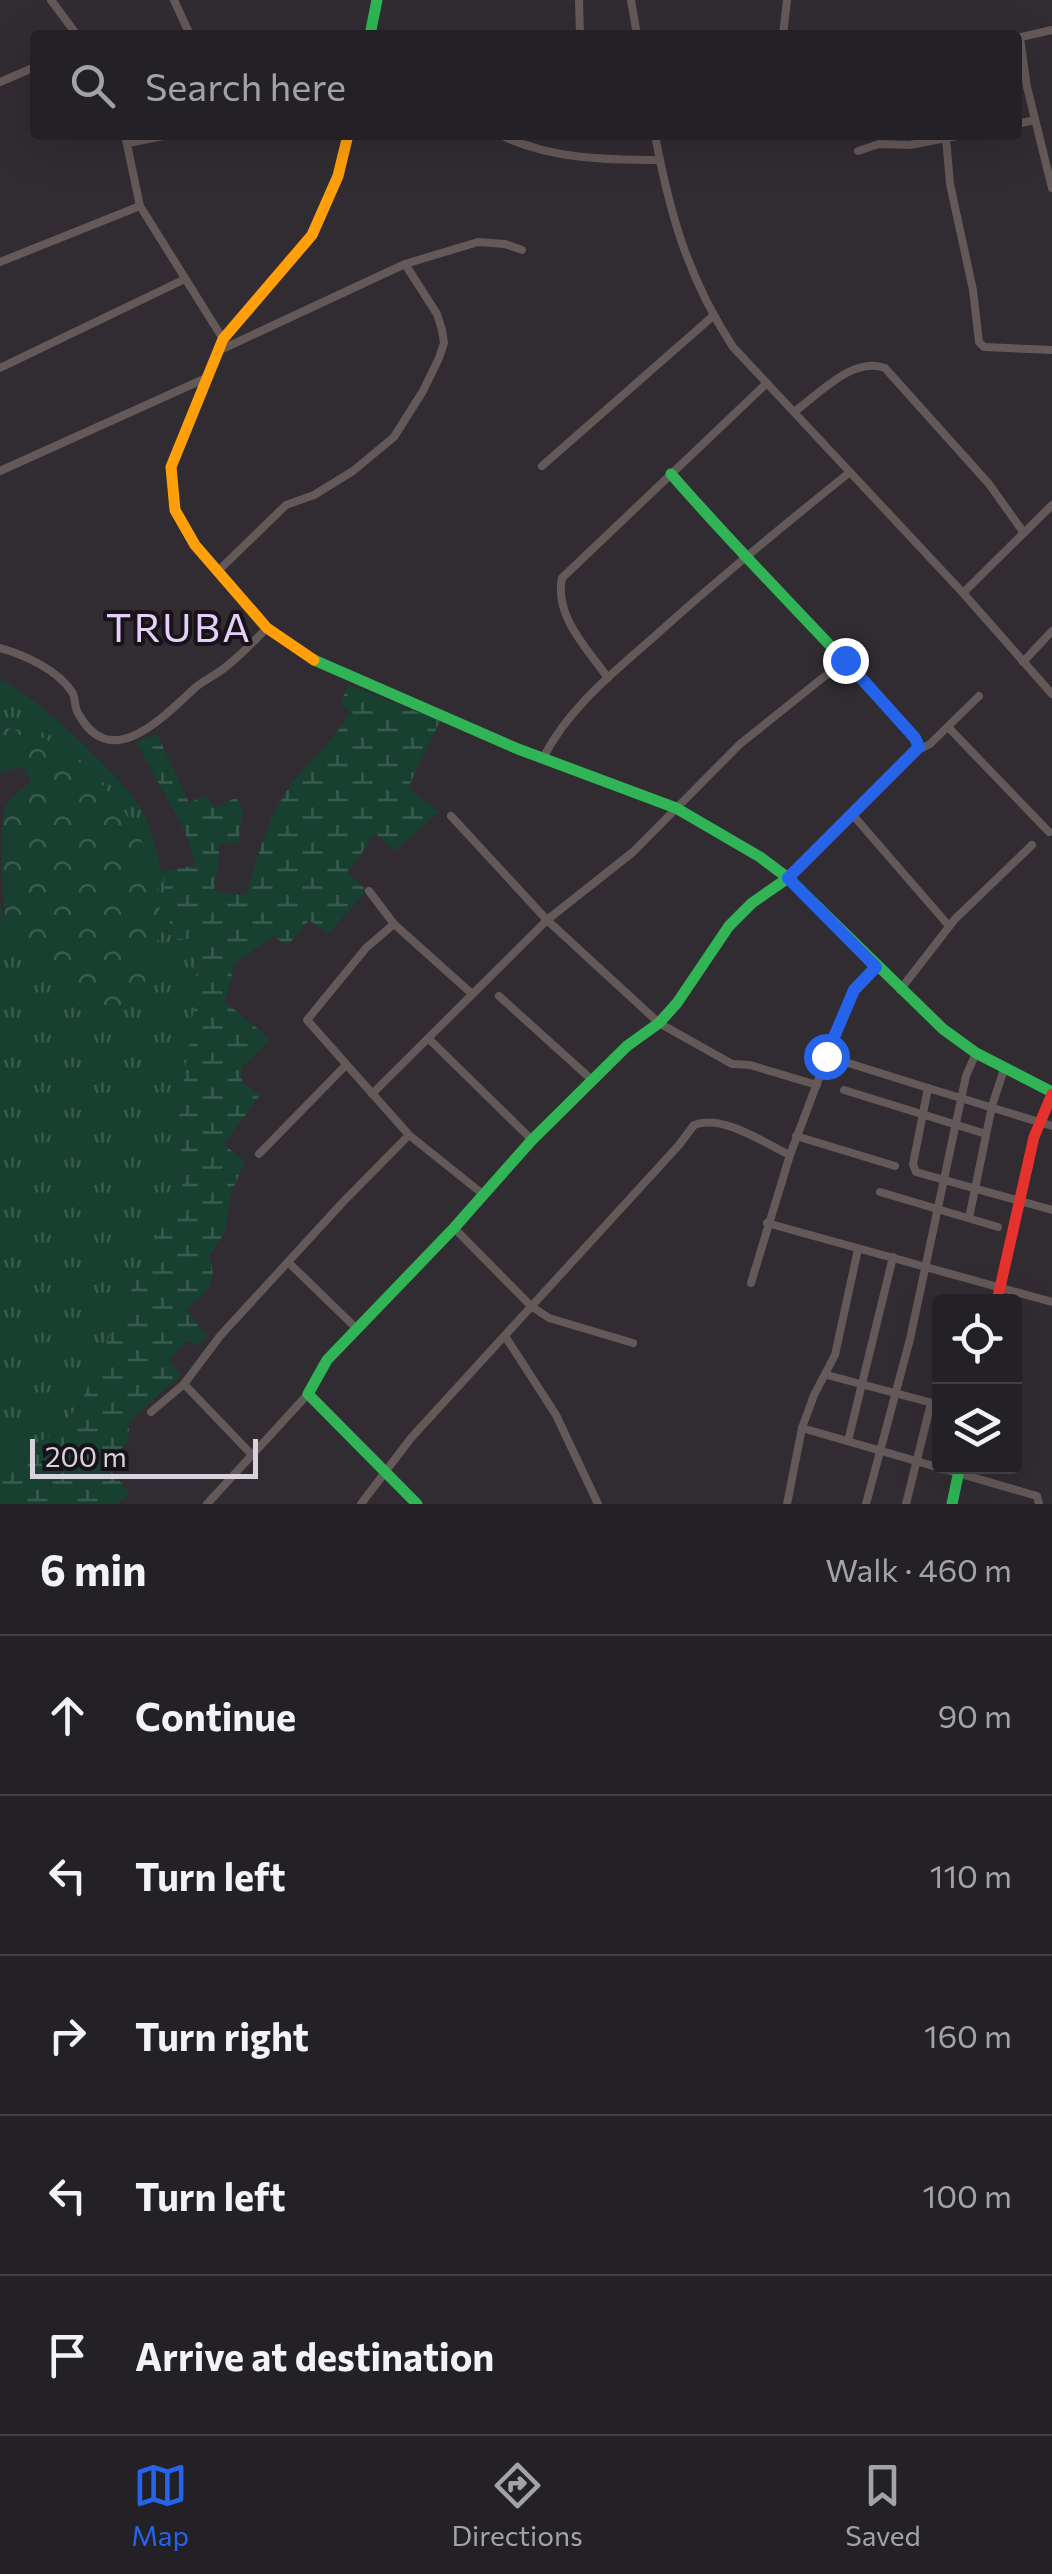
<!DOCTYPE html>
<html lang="en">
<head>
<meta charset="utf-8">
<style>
	body { margin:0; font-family:Commissioner,sans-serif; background:#2c292e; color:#f1f3f6 }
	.controls { position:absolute; right:30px; bottom:30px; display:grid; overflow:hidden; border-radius:10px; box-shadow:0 10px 40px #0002 }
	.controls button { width:90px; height:90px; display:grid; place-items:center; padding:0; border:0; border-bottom:2px solid #413e43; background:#242126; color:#f1f3f6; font:50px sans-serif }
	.scale { position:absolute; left:30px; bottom:25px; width:228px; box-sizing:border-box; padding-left:10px; border:5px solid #d8d2dc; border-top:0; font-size:28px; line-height:35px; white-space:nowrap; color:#d8d2dc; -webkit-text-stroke:8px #171319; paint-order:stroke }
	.stop { position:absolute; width:30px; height:30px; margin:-22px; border:8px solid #2563eb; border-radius:50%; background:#fff }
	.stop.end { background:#2563eb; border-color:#fff; box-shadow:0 2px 10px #0008 }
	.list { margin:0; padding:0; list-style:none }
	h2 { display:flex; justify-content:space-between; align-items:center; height:130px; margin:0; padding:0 40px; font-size:42px }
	h2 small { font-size:32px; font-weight:400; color:#a3a3a7 }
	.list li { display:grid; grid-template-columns:65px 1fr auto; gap:30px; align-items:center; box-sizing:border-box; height:160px; padding:0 40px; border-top:2px solid #413e43 }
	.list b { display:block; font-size:38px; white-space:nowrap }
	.list em { font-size:32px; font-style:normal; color:#a3a3a7 }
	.icon { flex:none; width:55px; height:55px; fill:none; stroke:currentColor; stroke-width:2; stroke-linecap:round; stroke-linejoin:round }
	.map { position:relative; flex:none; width:1052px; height:1504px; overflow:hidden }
	.search { position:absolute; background:#242126; box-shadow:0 10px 40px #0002; left:30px; right:30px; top:30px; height:110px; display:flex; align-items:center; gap:25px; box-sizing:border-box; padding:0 35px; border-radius:10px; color:#a3a3a7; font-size:38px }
	.sheet { height:930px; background:#242126 }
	nav { display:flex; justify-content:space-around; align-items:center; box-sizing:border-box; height:140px; border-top:2px solid #413e43; background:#242126; font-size:28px; color:#a3a3a7 }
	nav a { display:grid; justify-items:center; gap:5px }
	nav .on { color:#2563eb }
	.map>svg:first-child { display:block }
</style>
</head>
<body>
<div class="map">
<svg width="1052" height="1504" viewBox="0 0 1052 1504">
	<defs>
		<pattern id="grass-tufts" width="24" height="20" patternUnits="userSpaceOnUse" patternTransform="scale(2.5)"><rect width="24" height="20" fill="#174031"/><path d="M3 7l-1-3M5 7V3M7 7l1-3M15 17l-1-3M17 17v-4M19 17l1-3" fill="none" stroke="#385b4e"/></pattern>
		<pattern id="forest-crowns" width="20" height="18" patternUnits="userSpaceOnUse" patternTransform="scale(2.5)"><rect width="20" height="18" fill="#174031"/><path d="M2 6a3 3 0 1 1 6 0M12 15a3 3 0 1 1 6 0" fill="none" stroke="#385b4e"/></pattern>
		<pattern id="wetland-marsh" width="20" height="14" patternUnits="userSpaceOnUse" patternTransform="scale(2.5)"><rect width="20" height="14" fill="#174031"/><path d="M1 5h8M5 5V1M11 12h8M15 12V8" fill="none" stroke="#385b4e"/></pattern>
	</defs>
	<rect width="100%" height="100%" fill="#302c32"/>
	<!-- grass -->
	<path fill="url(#grass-tufts)" d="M0 679C33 693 133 785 146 818 162 857 166 899 173 941L198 936 195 1000 179 1117 183 1183 114 1326 80 1405 47 1438 5 1458 0 1465V904L9 936C49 962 76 982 105 1020L137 999 14 728H0Z"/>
	<!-- forest -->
	<path fill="url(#forest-crowns)" d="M0 728C35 728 64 747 88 770 145 824 181 901 146 977 144 984 141 993 137 999 130 1007 114 1014 105 1021 76 982 49 962 9 936 1 909 0 834 4 809 9 798 23 789 32 781L19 766 0 774Z"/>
	<!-- wetland -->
	<path fill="url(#wetland-marsh)" d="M348 685 440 721 408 788 439 812 395 851 375 833 348 873 367 891 328 933 309 920 287 946 274 936 235 963 225 1002 270 1039 242 1068V1082L260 1095 224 1144 245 1162 231 1193 225 1232 209 1256C219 1286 207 1290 187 1310L207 1336 199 1345 187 1341 168 1359 181 1375 130 1421 128 1440 107 1467 130 1493 116 1504H0V1465L5 1458 47 1438 80 1405 114 1326 183 1183 179 1117 195 1000 198 937 173 941 162 872 196 865 184 829 136 742 157 734 189 803 207 795 213 808 236 798 243 809 238 844 220 843 214 891 246 895C257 861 266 822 286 792 305 763 333 743 350 712L341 703Z"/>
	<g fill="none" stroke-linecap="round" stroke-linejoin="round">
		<!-- street -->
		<g stroke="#635958" stroke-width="8">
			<polyline points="51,0 77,35"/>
			<polyline points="174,0 190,35"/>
			<polyline points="579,0 580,35"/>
			<polyline points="631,0 637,35"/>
			<polyline points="783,35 787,0"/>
			<polyline points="1017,38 1052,30"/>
			<polyline points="1020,38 1027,87 1052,188"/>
			<polyline points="0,82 35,67"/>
			<polyline points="1017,124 1035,120"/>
			<polyline points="125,135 140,206 223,339"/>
			<path d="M500 135C551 159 605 160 660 160"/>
			<path d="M655 135C670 215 688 278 733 347L963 593 1052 694"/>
			<polyline points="946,138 963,135"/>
			<polyline points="128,143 169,135"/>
			<polyline points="858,151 879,144 910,145 946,138 950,184 973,290 979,342 984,347 1052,350"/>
			<polyline points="0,262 140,206"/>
			<polyline points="218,351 405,264 478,242 505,244 522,250"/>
			<polyline points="0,368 185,279"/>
			<path d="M794 412C819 394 853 356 885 368L989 484 1024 533"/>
			<polyline points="542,466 713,316"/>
			<polyline points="0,471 204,379"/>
			<polyline points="217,572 286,505 314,495 353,471 394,437 423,391 439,358 444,343 442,330 437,314 405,264"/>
			<polyline points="963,593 1052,505"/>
			<path d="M0 648C23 654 58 670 72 692 76 698 74 707 78 713 111 775 165 715 196 687 206 679 218 674 228 665 242 654 254 641 267 628"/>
			<polyline points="1023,662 1052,631"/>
			<path d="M608 678C587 648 554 616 562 578L767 383"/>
			<polyline points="948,727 1049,832"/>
			<polyline points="918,750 930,744 979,696"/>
			<path d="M543 758C569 707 614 672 656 635 719 578 784 525 850 472"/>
			<polyline points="852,814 949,926"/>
			<polyline points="451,816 547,920 659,1023 732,1064 750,1065 817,1085"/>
			<polyline points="369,891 394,924 471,993"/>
			<polyline points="394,924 366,948 307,1020 409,1135 484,1195"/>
			<polyline points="900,990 955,919 1032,845"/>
			<polyline points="499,996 592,1080"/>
			<polyline points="429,1039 532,1140"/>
			<polyline points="826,1056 928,1088"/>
			<polyline points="844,1090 986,1134"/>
			<polyline points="372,1094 547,920 633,852 740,744 845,660"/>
			<polyline points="1052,1126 928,1088 913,1164 916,1172 1052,1210"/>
			<polyline points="796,1136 895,1166"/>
			<polyline points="259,1154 346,1065"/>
			<polyline points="880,1192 998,1227"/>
			<polyline points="969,1218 992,1106 1004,1069"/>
			<polyline points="767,1223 1052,1302"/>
			<polyline points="454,1228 531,1306 549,1318 633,1343"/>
			<polyline points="288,1262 356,1328"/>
			<polyline points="751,1283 790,1155 842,1017 854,990 876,967"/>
			<polyline points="505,1336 556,1415 598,1504"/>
			<polyline points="827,1375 940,1405"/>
			<polyline points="184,1384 253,1456"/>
			<polyline points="151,1412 184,1384 220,1336 343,1202 409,1135"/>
			<polyline points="802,1428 1037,1496 1039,1504"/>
			<polyline points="848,1441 893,1257"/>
			<polyline points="207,1504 308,1394"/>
			<path d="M361 1504 411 1438 679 1145 694 1125C723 1114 764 1143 790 1155"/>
			<polyline points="787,1504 802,1428 814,1395 835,1355 858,1249"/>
			<polyline points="866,1504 910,1339 966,1076 976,1053"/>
			<polyline points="906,1504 931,1403"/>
		</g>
		<!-- fast -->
		<g stroke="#30b455" stroke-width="11">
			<polyline points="370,35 377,0"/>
			<polyline points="314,660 518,749 676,808 760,857 788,878 943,1029 976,1053 1052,1092"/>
			<path d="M417 1504 308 1394 327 1360 454 1228 532 1140 627 1046 659 1023 677 1003 729 926 752 903 788 878 919 747 915 738C836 648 750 565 671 474"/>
			<polyline points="952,1504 960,1466"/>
		</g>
		<!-- slow -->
		<polyline stroke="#ff9f0a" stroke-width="11" points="314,660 267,628 195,545 175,510 171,467 223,339 312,235 338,176 348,135"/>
		<!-- jam -->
		<polyline stroke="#e5322d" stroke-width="11" points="997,1301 1034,1137 1052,1094"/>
	</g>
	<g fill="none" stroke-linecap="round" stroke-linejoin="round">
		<!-- route -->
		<polyline stroke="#2563eb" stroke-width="12" points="826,1056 854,990 876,967 788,878 919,747 915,738 845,660"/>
	</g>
	<g text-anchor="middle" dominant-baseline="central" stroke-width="8" stroke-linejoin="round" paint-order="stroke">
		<!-- quarter labels -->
		<g font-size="40" letter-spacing="2.5" fill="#e5d0f9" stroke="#171319">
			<text x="179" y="625">TRUBA</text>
		</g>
	</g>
</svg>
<div class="controls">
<button><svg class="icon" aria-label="locate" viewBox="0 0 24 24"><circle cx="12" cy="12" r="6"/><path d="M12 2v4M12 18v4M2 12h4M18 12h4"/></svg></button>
<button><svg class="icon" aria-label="layers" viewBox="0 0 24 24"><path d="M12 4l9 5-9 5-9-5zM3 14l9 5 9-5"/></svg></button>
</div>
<div class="scale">200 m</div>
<div class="stop" style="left:826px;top:1056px"></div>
<div class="stop end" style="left:845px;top:660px"></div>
<div class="search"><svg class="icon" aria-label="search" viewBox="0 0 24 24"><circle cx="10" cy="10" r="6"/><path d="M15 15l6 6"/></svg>Search here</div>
</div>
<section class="sheet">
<h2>6 min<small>Walk · 460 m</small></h2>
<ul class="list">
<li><svg class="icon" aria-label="ahead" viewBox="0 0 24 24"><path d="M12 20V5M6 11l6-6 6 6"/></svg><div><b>Continue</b></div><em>90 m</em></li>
<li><svg class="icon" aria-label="left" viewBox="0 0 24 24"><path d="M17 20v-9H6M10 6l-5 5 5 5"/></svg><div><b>Turn left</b></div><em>110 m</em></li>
<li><svg class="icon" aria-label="right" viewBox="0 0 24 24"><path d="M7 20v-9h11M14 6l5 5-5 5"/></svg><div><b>Turn right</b></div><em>160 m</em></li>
<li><svg class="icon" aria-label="left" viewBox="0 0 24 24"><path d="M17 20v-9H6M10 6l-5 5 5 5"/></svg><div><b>Turn left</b></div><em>100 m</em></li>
<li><svg class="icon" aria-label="arrive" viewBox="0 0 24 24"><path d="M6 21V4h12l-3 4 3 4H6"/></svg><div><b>Arrive at destination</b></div></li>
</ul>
</section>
<nav>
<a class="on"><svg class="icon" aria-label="map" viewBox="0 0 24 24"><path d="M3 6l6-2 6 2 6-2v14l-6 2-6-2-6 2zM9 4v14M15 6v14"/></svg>Map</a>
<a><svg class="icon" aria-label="directions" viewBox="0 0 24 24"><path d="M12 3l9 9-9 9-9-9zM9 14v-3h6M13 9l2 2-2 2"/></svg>Directions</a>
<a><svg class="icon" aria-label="saved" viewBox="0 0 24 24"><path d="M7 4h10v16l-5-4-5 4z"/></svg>Saved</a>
</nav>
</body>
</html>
